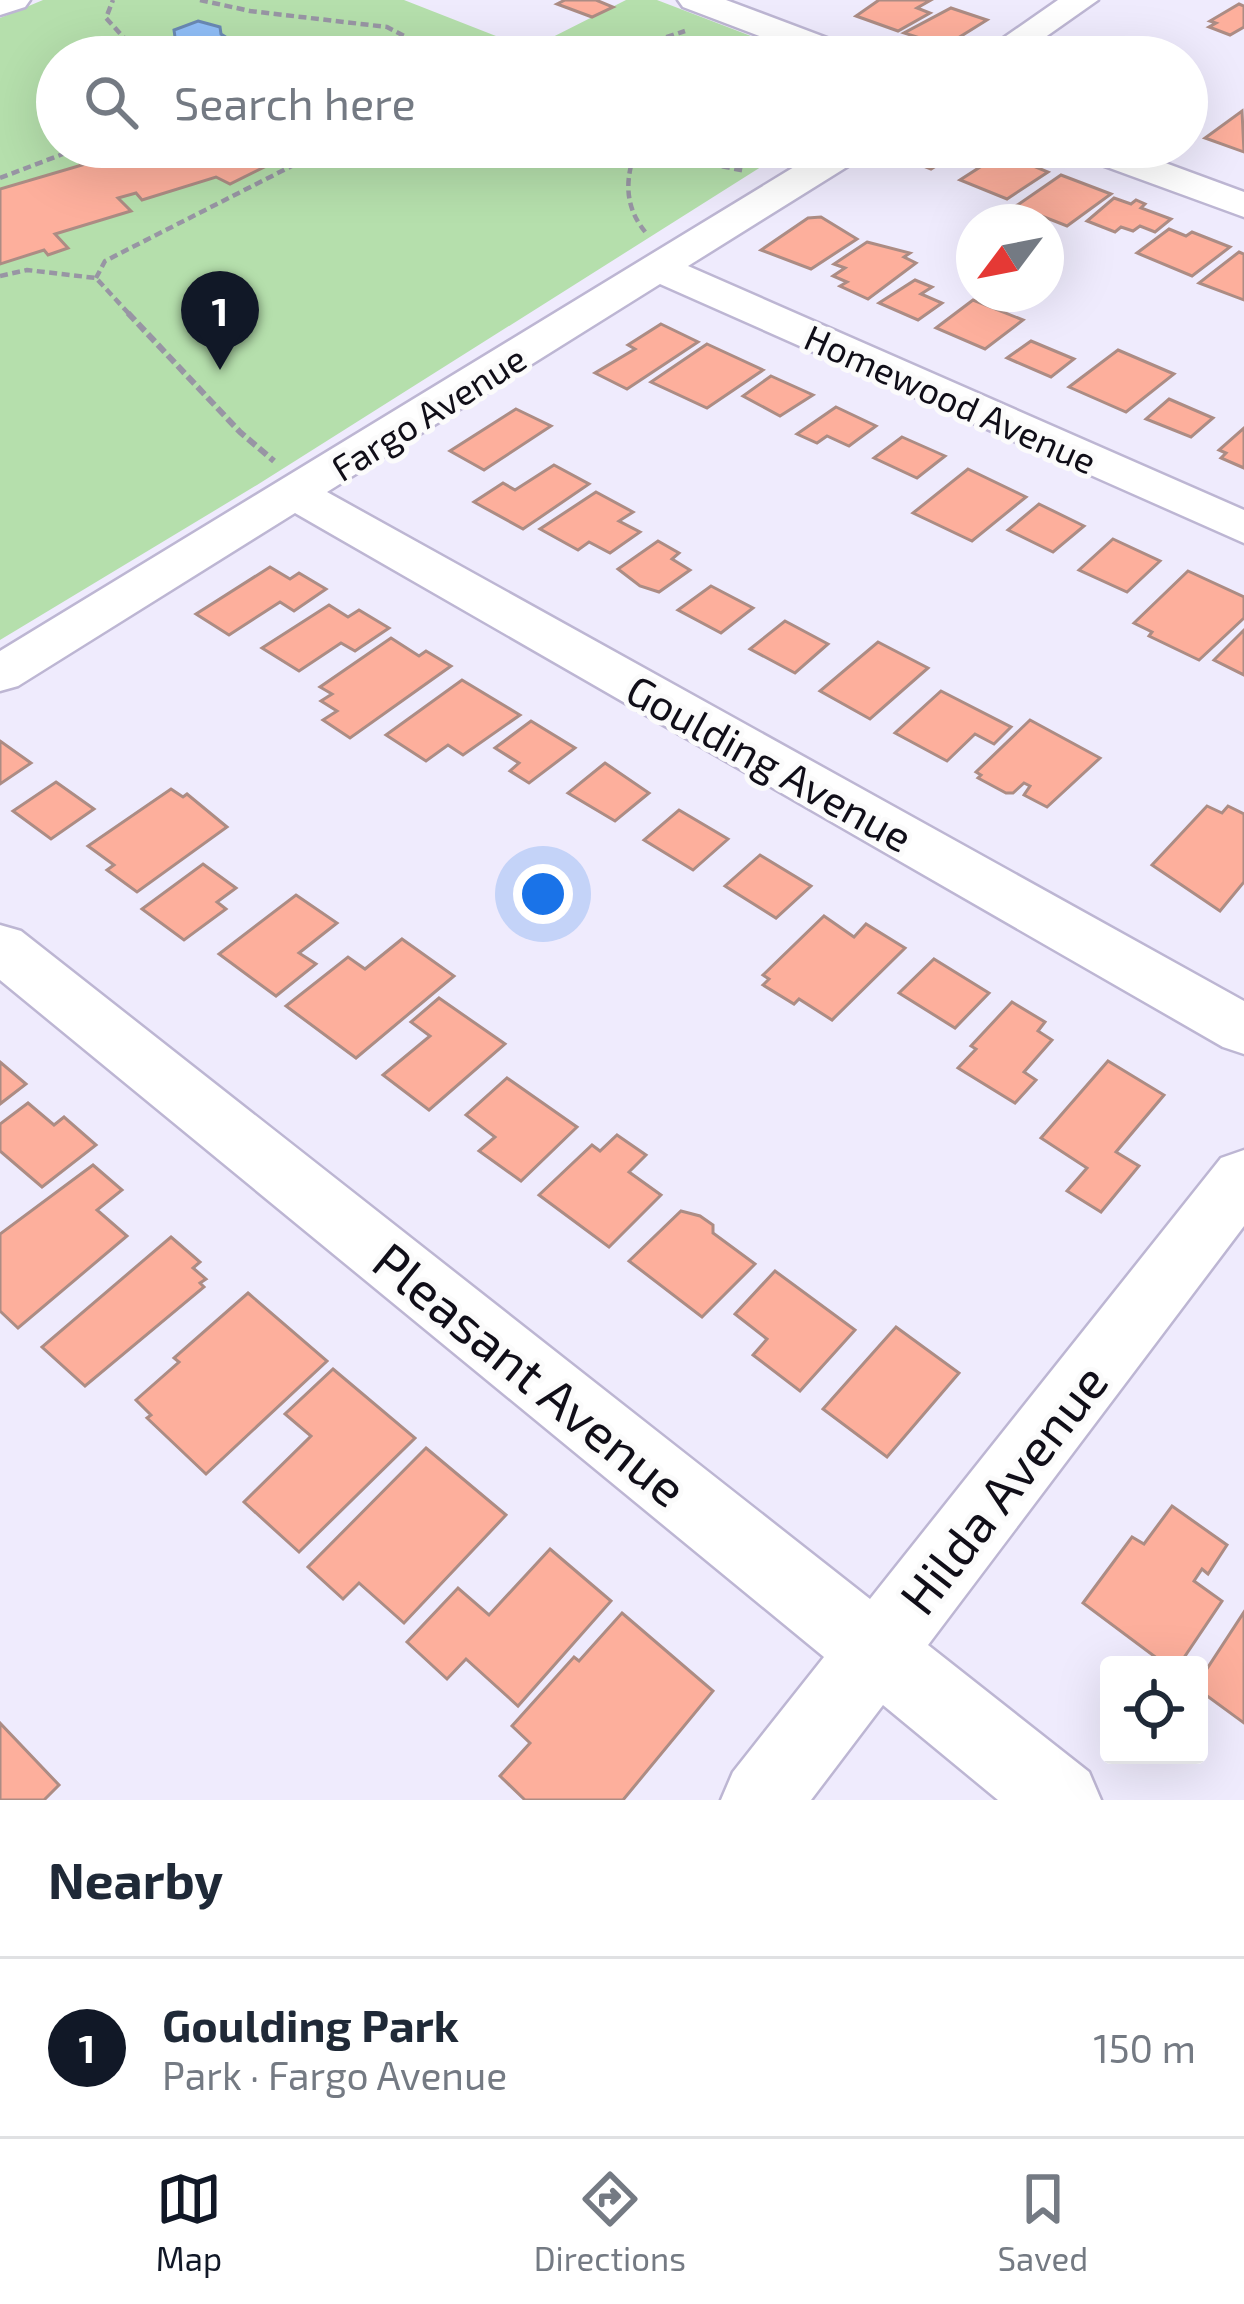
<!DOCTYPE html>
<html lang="en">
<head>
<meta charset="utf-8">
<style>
	body { margin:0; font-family:"Exo 2",sans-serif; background:#f6f6f7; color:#1f2937 }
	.controls { position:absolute; right:36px; bottom:36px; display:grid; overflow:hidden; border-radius:12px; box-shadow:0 12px 48px #0002 }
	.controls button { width:108px; height:108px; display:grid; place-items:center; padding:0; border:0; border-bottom:3px solid #e0e1e3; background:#fff; color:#1f2937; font:60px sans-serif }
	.compass { position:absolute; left:956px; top:204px; width:108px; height:108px; border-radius:50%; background:#fff; box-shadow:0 12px 48px #0002; rotate:238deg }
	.you { position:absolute; left:543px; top:894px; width:42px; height:42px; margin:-30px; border:9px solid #fff; border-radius:50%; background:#1a73e8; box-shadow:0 0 0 18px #1a73e833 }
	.badge { display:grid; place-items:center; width:78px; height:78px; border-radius:50%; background:#111827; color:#fff; font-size:39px; font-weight:700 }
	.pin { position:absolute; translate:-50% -99px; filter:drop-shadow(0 3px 6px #0008) }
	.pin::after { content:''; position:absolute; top:63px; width:42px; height:36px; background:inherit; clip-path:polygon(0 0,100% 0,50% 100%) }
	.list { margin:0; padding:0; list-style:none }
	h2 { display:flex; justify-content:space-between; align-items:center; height:156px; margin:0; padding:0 48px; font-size:51px }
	h2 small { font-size:39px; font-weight:400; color:#747a83 }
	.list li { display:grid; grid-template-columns:78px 1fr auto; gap:36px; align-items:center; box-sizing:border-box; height:180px; padding:0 48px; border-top:3px solid #e0e1e3 }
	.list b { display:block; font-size:45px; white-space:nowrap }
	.list p { margin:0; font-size:39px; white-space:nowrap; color:#747a83 }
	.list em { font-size:39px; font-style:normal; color:#747a83 }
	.icon { flex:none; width:66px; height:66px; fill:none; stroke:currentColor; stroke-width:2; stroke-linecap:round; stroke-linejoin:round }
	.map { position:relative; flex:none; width:1244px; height:1800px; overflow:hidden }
	.search { position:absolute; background:#fff; box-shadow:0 12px 48px #0002; left:36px; right:36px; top:36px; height:132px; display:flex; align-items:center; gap:30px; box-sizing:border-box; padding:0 42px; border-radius:66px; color:#747a83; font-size:45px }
	.sheet { height:336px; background:#fff }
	nav { display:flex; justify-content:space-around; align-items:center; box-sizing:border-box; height:168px; border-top:3px solid #e0e1e3; background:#fff; font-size:33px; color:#747a83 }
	nav a { display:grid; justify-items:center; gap:6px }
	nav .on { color:#111827 }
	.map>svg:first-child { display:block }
</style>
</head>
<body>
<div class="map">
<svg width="1244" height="1800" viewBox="0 0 1244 1800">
	<rect width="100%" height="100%" fill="#efebfd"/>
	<!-- green -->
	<polygon fill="#b5dfac" points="43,0 404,0 529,49 626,0 657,0 793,52 784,57 57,57 57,147 757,147 780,155 257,485 0,640 0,18"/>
	<!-- water -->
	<polygon fill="#90bef7" stroke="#6a89b4" stroke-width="3" points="198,21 220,27 221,34 238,45 207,57 147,57 163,54 176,44 174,30"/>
	<!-- building -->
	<g fill="#fdaf9c" stroke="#ac8c84" stroke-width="3">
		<polygon points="565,0 596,0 613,7 592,17 557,4"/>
		<polygon points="879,0 931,0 917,8 930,13 898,31 856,16"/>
		<polygon points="1239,4 1244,6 1244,27 1230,35 1209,27 1216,23 1210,21"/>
		<polygon points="951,8 987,20 945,46 904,33"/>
		<polygon points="333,42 358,53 391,43 407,54 301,57"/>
		<polygon points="1242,111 1244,152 1205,138"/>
		<polygon points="91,147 305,147 230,184 216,177 142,200 136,193 118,198 131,211 55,234 68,248 48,255 44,250 0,264 0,189 82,165 78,161 102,158 109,149"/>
		<polygon points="921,147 965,147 974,152 965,158 955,154 931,169 903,158"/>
		<polygon points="1002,153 1048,172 1007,199 960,180"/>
		<polygon points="1061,175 1111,194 1067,226 1016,206"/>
		<polygon points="1114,198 1131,204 1136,200 1145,204 1141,208 1171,219 1155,232 1140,226 1133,231 1121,227 1115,232 1087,221"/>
		<polygon points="821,217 857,239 811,269 761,250 808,218"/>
		<polygon points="1169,229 1186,236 1192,232 1230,247 1192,276 1137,253"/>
		<polygon points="867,242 910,253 904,257 916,263 868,299 840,286 847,282 833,276 845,268 834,264"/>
		<polygon points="1239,252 1244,254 1244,300 1199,283"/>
		<polygon points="915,280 932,287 921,294 942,303 918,320 879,303"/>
		<polygon points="973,300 1023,320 985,349 936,328"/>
		<polygon points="661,324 698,342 627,389 595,373 635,349 628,345"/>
		<polygon points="1031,341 1074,359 1051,377 1007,358"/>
		<polygon points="707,344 763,370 707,408 651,382"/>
		<polygon points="1118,350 1174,374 1126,412 1069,387"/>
		<polygon points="771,376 813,395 780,416 743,396"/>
		<polygon points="1169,399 1213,418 1191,437 1146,419"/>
		<polygon points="836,407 876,426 849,446 827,436 817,443 797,434"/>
		<polygon points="516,409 551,426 484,470 450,451"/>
		<polygon points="1244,428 1244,468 1221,458 1226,453 1219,450"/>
		<polygon points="902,437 945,456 917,478 874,458"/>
		<polygon points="554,465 589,484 523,529 474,502 503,483 515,490"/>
		<polygon points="968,469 1026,497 972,541 913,513"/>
		<polygon points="596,492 633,512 619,521 640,532 610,553 589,542 578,550 540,529"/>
		<polygon points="1039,504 1084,526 1053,552 1008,530"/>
		<polygon points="1113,539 1160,561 1127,592 1079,570"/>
		<polygon points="658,541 679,553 672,559 690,570 659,592 640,586 618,569"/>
		<polygon points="270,567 290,579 299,573 326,589 294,611 280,602 229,635 196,614"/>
		<polygon points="1188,571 1244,597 1244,618 1199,660 1149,636 1152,632 1134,623"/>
		<polygon points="711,586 753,608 721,633 678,610"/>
		<polygon points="329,605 348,617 359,610 389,628 355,651 341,643 299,671 262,648"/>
		<polygon points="785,621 828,644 795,673 750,649"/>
		<polygon points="1244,630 1244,675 1214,660"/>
		<polygon points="391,638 419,656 426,651 451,666 350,738 323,720 337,711 321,701 332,694 320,687"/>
		<polygon points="878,642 928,668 870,719 820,691"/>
		<polygon points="462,680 520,715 463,755 448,745 426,761 386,735"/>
		<polygon points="941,691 1011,727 994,744 975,734 947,761 895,733"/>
		<polygon points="1030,720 1100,758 1047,807 1024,795 1030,786 1024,783 1013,793 1006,793 978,778 981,775 976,772"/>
		<polygon points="531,721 575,748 529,783 510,771 519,763 495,748"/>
		<polygon points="0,741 31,763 0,784"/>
		<polygon points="605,763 649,793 615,821 568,793"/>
		<polygon points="56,782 94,809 51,839 13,811"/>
		<polygon points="171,789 183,797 187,794 227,827 137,892 107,870 114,865 88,846"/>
		<polygon points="1207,806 1222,813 1228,806 1244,814 1244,882 1220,911 1152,865"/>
		<polygon points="679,810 728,839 693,870 644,840"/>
		<polygon points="760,855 811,886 776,918 725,886"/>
		<polygon points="203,864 236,888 217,902 226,909 184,940 142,909"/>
		<polygon points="296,895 337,923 299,953 316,964 276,996 219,954"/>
		<polygon points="824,916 854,937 866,924 905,948 832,1020 799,999 794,1004 763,985 769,979 763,975"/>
		<polygon points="402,939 454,976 356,1058 286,1006 348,957 365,969"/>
		<polygon points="934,959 989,993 955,1028 899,993"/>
		<polygon points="439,998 505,1044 429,1110 383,1075 430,1036 411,1022"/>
		<polygon points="1012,1002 1045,1022 1038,1031 1052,1040 1024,1072 1036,1080 1015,1103 958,1068 976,1049 971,1046"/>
		<polygon points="1108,1061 1164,1095 1116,1152 1139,1166 1101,1212 1067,1191 1087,1168 1041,1138"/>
		<polygon points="0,1062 26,1084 0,1104"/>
		<polygon points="507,1078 577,1127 521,1181 479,1151 495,1137 466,1115"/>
		<polygon points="28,1103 54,1125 64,1117 96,1145 42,1187 0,1151 0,1124"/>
		<polygon points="617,1135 646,1155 629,1172 661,1195 609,1247 539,1195 592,1145 600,1151"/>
		<polygon points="93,1165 122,1190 97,1210 127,1236 18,1328 0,1311 0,1234"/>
		<polygon points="681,1211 700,1216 713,1225 713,1233 755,1264 702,1317 629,1261"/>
		<polygon points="171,1237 200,1262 193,1268 206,1279 200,1283 204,1287 85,1386 42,1347"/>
		<polygon points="775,1271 855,1330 800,1391 753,1355 767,1339 735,1314"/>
		<polygon points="248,1293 327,1361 206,1474 147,1418 151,1415 136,1400 179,1362 174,1358"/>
		<polygon points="896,1327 959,1373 887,1457 823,1409"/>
		<polygon points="333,1369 415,1438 299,1552 244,1502 311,1436 285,1414"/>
		<polygon points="426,1448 506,1515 404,1623 359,1583 343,1599 308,1567"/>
		<polygon points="1172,1506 1227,1545 1208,1574 1202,1569 1194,1581 1222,1601 1179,1665 1166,1665 1083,1603 1132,1537 1144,1544"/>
		<polygon points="550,1549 611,1601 518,1706 466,1659 447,1679 407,1642 458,1588 489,1615"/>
		<polygon points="1244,1612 1244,1723 1199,1690 1199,1681"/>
		<polygon points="622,1613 713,1691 623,1800 525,1800 500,1776 530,1743 512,1726 574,1657 579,1661"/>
		<polygon points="0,1723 59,1785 44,1800 0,1800"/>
	</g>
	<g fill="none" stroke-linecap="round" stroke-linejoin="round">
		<!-- minor casing -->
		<g stroke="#bdb6d3" stroke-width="5">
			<g id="minor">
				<polygon points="0,0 30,0 25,7 0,15"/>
				<polygon points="678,0 726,0 859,50 864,57 815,57 683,7"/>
				<polygon points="1058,0 1098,0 1017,57 976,57"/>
				<polygon points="827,147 872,147 866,155 688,266 1244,510 1244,543 660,284 327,492 1244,1001 1244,1054 1223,1047 295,513 18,686 0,691 0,651"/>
				<polygon points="1068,147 1122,147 1244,192 1244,217 1074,155"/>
				<polygon points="0,925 21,931 870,1599 1221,1158 1244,1150 1244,1226 928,1645 1089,1772 1101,1800 998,1800 883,1705 811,1800 721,1800 733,1772 824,1657 0,980"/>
			</g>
		</g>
		<!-- path-far1 -->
		<g stroke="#9895a4" stroke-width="4.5" stroke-dasharray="8 4.5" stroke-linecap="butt">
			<polyline points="200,0 250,11 387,27 421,45 431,57"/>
			<polyline points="105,57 127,41 106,18 113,0"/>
			<polyline points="607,57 685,31"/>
			<path d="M628 147 636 150C624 181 625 209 647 234"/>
			<polyline points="636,150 746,171"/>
			<polyline points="0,178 63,154 68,147"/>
			<polyline points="0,276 27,270 96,278 131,316"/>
			<polyline points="96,278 105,261 329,147"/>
		</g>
		<!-- path -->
		<polyline stroke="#9895a4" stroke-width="6" stroke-dasharray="10 4.5" stroke-linecap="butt" points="128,313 240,432 274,461"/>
		<!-- minor -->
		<use href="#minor" fill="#fff" fill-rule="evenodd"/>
	</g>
	<g text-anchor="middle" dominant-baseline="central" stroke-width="10" stroke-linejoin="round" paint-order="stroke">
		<!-- far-street labels -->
		<g font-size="36" fill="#100e18" stroke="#fbfbfb">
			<text transform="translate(951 398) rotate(24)">Homewood Avenue</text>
			<text transform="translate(428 412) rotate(-32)">Fargo Avenue</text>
		</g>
		<!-- street labels -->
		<g font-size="42" fill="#100e18" stroke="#fbfbfb">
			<text transform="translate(770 762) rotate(29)">Goulding Avenue</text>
		</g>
		<!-- near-street labels -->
		<g font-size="51" fill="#100e18" stroke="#fbfbfb">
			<text transform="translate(531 1373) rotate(39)">Pleasant Avenue</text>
			<text transform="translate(1002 1488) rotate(-52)">Hilda Avenue</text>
		</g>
	</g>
</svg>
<div class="controls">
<button><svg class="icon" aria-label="locate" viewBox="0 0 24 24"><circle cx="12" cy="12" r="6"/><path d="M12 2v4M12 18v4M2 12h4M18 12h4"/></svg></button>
</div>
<svg class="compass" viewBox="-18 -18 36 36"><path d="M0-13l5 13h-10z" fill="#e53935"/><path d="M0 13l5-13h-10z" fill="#747a83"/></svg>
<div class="you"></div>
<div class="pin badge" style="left:220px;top:370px">1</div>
<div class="search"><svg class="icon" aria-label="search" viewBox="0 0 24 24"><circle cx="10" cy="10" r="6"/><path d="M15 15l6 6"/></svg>Search here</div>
</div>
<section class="sheet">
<h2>Nearby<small></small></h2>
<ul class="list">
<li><span class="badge">1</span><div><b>Goulding Park</b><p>Park · Fargo Avenue</p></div><em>150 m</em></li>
</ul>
</section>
<nav>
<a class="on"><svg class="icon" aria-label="map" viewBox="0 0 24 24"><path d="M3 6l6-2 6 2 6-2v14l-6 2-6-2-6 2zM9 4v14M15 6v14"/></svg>Map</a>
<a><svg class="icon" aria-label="directions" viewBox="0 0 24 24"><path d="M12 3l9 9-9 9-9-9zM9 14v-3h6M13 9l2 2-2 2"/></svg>Directions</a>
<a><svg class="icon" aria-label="saved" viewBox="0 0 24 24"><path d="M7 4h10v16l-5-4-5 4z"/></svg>Saved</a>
</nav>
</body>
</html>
